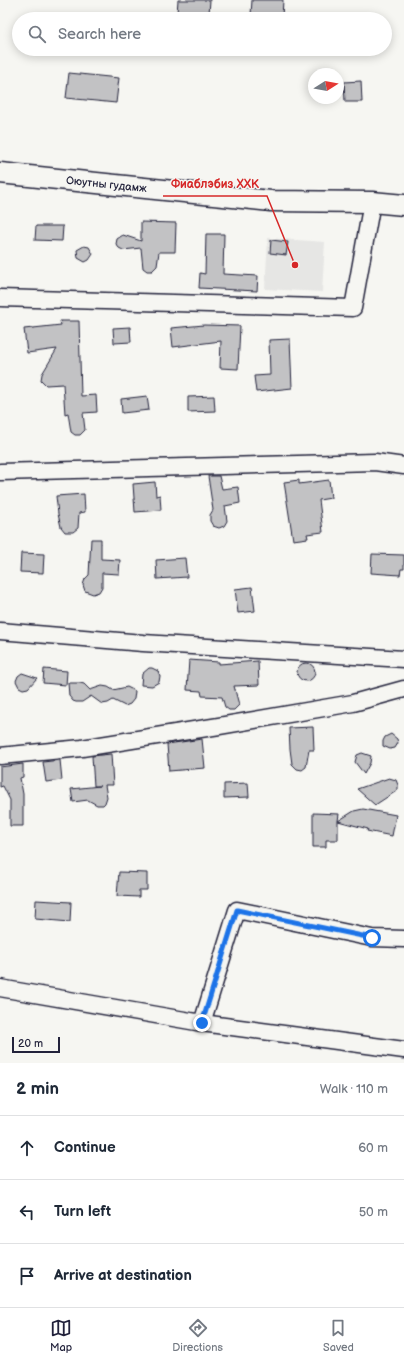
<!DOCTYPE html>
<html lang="en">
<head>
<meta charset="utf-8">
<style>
	body { margin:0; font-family:"Balsamiq Sans",sans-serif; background:#f2f2f3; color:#1f2937 }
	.compass { position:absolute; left:308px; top:68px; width:36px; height:36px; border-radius:50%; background:#fff; box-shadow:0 2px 10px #0003; rotate:79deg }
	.scale { position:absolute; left:12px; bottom:10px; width:48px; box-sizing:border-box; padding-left:4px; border:2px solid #22223b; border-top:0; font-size:11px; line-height:14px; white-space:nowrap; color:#22223b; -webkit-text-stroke:3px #f6f6f2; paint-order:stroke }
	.stop { position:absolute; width:12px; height:12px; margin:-9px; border:3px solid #1a73e8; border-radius:50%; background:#fff }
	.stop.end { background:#1a73e8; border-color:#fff; box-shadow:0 1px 4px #0008 }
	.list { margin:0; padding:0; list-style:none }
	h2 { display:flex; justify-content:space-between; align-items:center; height:52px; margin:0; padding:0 16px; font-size:17px }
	h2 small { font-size:13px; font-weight:400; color:#747a83 }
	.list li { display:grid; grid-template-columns:26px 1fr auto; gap:12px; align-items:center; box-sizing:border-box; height:64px; padding:0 16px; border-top:1px solid #e0e1e3 }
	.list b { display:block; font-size:15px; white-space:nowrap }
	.list em { font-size:13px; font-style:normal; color:#747a83 }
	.icon { flex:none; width:22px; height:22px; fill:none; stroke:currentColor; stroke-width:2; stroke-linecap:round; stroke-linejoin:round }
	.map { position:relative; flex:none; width:404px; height:1063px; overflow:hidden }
	.search { position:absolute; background:#fff; box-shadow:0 2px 10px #0003; left:12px; right:12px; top:12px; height:44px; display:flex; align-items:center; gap:10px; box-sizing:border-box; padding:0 14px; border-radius:22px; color:#747a83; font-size:15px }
	.sheet { height:244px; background:#fff }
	nav { display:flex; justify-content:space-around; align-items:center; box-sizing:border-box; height:56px; border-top:1px solid #e0e1e3; background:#fff; font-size:11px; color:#747a83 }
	nav a { display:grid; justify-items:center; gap:2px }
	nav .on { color:#22223b }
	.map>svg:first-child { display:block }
</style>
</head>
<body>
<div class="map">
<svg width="404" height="1063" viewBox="0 0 404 1063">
	<rect width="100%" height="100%" fill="#f6f6f2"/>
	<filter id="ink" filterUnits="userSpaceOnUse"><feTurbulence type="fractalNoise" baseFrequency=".025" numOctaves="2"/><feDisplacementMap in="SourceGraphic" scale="8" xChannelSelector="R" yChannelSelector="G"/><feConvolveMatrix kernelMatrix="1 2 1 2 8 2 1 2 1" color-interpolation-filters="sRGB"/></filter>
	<g filter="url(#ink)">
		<!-- built -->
		<polygon fill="#e6e6e4" points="268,238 325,242 322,292 265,289"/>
		<!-- building -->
		<g fill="#c2c2c4" stroke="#22223b">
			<polygon points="178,0 210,0 209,14 177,13"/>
			<polygon points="252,0 283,0 282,17 251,15"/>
			<polygon points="69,73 119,78 116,103 66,98"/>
			<polygon points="361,81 362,102 345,102 344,82"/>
			<polygon points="141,222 176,223 175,252 159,252 157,266 152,271 147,271 143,268 141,248 123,250 119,248 116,244 117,239 123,235 141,241"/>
			<polygon points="36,226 63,226 62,241 35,240"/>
			<polygon points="206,234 224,234 223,274 258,276 257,291 199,288 200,273 205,274"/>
			<polygon points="271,240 288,242 286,255 270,253"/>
			<polygon points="84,246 89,247 93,254 89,260 85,262 78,258 77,250"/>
			<polygon points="60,321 79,321 81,396 96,395 97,412 83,413 85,430 80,435 75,435 71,432 68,413 65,414 63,384 46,385 41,380 42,374 57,349 27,353 24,329 61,325"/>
			<polygon points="204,325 240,326 238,369 220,368 221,341 173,347 171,328"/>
			<polygon points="130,327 131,342 114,343 113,328"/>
			<polygon points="290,339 292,388 256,392 254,376 270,375 269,340"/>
			<polygon points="147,396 149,410 122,413 121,399"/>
			<polygon points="214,396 215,411 188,412 188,397"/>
			<polygon points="208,476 219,476 222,489 238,487 240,503 225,506 227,521 224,526 219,528 213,526 210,521 210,515 213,510"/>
			<polygon points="299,480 299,484 329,480 331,498 319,500 323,532 307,534 308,538 293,540 284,482"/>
			<polygon points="155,482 156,496 160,495 161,510 135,512 133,484"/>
			<polygon points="84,494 85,512 79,513 78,528 73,532 65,532 61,527 58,514 56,496"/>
			<polygon points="91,539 101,539 101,559 120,560 119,574 102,573 102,587 99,592 93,594 85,591 83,585 85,579 89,575"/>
			<polygon points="21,553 44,554 43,573 20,572"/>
			<polygon points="372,554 404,555 404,569 401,569 400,575 371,573"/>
			<polygon points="185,558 187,577 157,579 156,560"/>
			<polygon points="252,587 255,611 238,613 235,589"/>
			<polygon points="189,660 219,662 219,664 258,661 259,685 234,686 239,705 234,710 229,710 225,707 222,697 202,696 201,691 187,690"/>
			<circle cx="306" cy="672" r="9"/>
			<polygon points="149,668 152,668 158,671 160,676 159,682 152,686 141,685 142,674"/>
			<polygon points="44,669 67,671 66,685 43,683"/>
			<polygon points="22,673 37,678 28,688 23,689 19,687 16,681 18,676"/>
			<polygon points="68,683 80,683 84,684 90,690 102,686 108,687 113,690 127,687 135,691 134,699 130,704 125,706 113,700 108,703 102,704 91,696 82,702 76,702 73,701 69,696"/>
			<polygon points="313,727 314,750 309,750 306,767 302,770 297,769 292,764 290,749 289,728"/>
			<polygon points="391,734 397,739 398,743 395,748 390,749 383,746 383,741 385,737"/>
			<polygon points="202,739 205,768 169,771 167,744"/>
			<polygon points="362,753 371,756 370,763 364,774 355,762 357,755"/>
			<polygon points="111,754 113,785 105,785 107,797 105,803 103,805 97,805 88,800 73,802 71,789 100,786 94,786 92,756"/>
			<polygon points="60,760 62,780 46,782 43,762"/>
			<polygon points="23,764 23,777 20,778 23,794 23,826 10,826 10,800 3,786 0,787 0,767"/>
			<polygon points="389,778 396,780 398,785 398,790 375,805 357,789"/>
			<polygon points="248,783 249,797 224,798 224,784"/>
			<polygon points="363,809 396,815 392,836 367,831 368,829 338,821 338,840 326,840 326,847 313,847 313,813 339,814 338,821 354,811"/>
			<polygon points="119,872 147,873 147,890 139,890 139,897 117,896"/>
			<polygon points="36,900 71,902 70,922 35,919"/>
		</g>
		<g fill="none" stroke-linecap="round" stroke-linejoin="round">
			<!-- minor casing -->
			<g stroke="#22223b" stroke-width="19">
				<g id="minor">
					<polyline points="0,298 353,308 372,202"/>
					<polyline points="0,472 375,462 404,466"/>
					<polyline points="0,631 143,643 404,659"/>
					<polyline points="0,756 82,748 219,726 353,703 404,689"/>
					<polyline points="0,988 202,1023 404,1050"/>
					<polyline points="202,1023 237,910 372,938 404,939"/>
				</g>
			</g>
			<!-- tertiary casing -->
			<g stroke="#22223b" stroke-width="23">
				<g id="tertiary">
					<path id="s1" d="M0 173 271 201 372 202 404 205"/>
				</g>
			</g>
			<!-- minor -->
			<use href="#minor" stroke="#f6f6f2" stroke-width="16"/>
			<!-- tertiary -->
			<use href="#tertiary" stroke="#f6f6f2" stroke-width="20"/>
		</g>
	</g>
	<g fill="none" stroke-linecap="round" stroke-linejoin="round" filter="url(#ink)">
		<!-- route -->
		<polyline stroke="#1a73e8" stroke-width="5" points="202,1023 237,910 372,938"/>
	</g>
	<g text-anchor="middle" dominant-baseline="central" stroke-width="3" stroke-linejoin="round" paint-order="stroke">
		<!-- street labels -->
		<g font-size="11" fill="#22223b" stroke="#f6f6f2">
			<text stroke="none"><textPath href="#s1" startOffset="107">Оюутны гудамж</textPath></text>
		</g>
	</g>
	<!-- callouts -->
	<path fill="none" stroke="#d62828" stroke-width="1.5" d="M295 265L267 196H163"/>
	<circle fill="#d62828" stroke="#f6f6f2" stroke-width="1.5" cx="295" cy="265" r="4"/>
	<g font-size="12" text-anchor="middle" font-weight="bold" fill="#d62828" stroke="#f6f6f2" stroke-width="3" stroke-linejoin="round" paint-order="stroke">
		<text x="215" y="188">Фиаблэбиз ХХК</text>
	</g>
</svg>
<svg class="compass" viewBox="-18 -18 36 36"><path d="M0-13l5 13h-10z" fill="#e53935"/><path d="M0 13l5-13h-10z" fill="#747a83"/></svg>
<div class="scale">20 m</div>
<div class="stop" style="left:372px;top:938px"></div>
<div class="stop end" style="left:202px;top:1023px"></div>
<div class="search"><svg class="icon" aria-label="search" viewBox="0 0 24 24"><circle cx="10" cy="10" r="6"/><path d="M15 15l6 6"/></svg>Search here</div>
</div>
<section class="sheet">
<h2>2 min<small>Walk · 110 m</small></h2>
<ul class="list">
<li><svg class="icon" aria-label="ahead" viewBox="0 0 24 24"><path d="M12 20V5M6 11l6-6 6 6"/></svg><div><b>Continue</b></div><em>60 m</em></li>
<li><svg class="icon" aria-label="left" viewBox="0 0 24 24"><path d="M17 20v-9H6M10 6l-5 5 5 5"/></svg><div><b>Turn left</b></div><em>50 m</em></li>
<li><svg class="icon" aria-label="arrive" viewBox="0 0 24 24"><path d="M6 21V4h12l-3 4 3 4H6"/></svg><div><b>Arrive at destination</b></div></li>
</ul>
</section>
<nav>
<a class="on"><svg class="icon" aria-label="map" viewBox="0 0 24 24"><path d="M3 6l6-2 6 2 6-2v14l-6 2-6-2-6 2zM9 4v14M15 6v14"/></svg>Map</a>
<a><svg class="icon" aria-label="directions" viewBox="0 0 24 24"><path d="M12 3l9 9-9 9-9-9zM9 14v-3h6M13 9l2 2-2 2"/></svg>Directions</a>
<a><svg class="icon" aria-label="saved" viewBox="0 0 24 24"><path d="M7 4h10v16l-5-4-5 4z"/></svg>Saved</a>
</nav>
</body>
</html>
